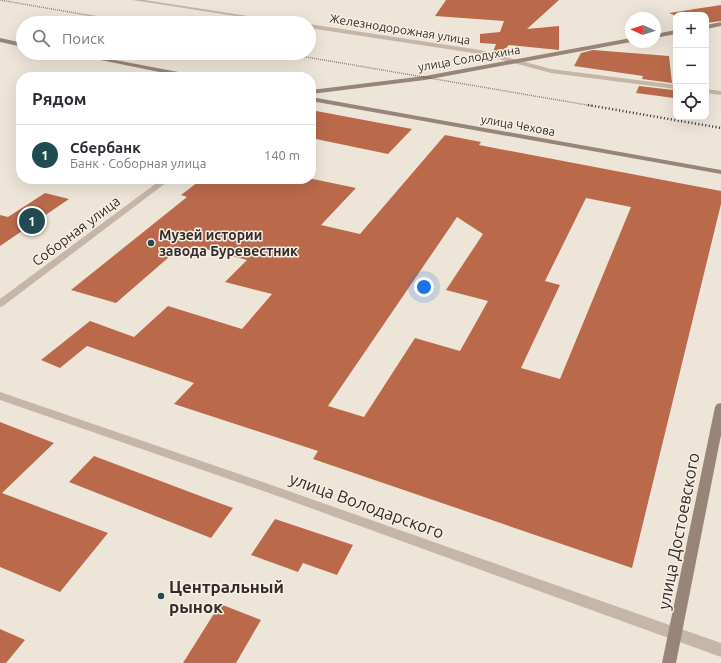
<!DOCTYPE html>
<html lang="ru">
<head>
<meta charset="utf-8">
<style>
	body { margin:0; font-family:Ubuntu,sans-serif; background:#f7f7f7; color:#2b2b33 }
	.controls { position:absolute; right:12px; top:12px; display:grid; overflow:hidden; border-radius:8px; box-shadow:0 4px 16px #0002 }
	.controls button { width:36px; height:36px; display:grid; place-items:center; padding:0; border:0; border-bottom:1px solid #e1e1e2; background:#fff; color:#2b2b33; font:20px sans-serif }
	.compass { position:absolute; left:625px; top:12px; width:36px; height:36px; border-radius:50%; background:#fff; box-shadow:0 4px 16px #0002; rotate:273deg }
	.you { position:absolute; left:424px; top:287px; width:14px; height:14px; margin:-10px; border:3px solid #fff; border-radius:50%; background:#1a73e8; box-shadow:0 0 0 6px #1a73e833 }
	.badge { display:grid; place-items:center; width:26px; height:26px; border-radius:50%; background:#204b50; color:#fff; font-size:13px; font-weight:700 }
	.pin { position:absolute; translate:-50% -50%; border:2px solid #fff; box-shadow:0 1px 4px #0006 }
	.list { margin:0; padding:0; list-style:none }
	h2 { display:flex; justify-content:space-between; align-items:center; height:52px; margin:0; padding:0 16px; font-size:17px }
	h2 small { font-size:13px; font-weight:400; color:#7c7c81 }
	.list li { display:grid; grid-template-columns:26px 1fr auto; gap:12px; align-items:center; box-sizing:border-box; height:60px; padding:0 16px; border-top:1px solid #e1e1e2 }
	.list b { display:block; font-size:15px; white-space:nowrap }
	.list p { margin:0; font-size:13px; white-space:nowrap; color:#7c7c81 }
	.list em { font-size:13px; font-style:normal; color:#7c7c81 }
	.icon { flex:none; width:22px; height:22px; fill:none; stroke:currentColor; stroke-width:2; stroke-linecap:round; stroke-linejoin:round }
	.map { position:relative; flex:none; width:721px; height:663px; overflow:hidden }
	.search { position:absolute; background:#fff; box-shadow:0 4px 16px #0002; left:16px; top:16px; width:300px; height:44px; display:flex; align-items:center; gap:10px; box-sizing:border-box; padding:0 14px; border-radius:22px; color:#7c7c81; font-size:15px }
	.panel { position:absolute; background:#fff; box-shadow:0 4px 16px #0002; left:16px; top:72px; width:300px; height:112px; border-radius:16px }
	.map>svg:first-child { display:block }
</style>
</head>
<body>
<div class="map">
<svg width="721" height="663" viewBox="0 0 721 663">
	<rect width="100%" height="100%" fill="#eee5d9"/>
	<!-- building -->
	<g fill="#ba6a4b" fill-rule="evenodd">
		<polygon points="446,0 559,0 527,29 559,26 559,50 509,45 500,54 493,52 496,44 480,43 480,34 500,32 504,21 435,16"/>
		<polygon points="721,5 721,21 706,23 706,15 676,16 669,13"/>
		<polygon points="593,50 669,56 672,83 642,79 643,76 574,66 581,53"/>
		<polygon points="639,86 673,90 674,98 636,93"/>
		<polygon points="311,110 412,129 388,154 311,138"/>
		<path d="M445 135 481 142 479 145 721 191V204L632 568 313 459 318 451 174 404 194 383 87 346 60 368 41 360 90 321 134 337 168 306 242 329 272 294 225 282 247 260 194 246 185 254 176 251 116 303 71 290 187 197 181 195 202 179H313L356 188 321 225 360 234ZM586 198 631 207 560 379 521 368 560 285 545 281ZM457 217 483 234 446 290 488 301 460 351 415 338 364 417 328 406Z"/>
		<polygon points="45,193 69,199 0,246 0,215 8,217"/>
		<polygon points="0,422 54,443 2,493 108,533 60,592 0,567"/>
		<polygon points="94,456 211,500 233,508 211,538 69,482"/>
		<polygon points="275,519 353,545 337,575 303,563 298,572 251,555"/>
		<polygon points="220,604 261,620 236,663 183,663"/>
		<polygon points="0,629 25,640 6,663 0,663"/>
	</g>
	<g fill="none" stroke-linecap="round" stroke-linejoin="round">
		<!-- street -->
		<g fill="#c5b6a7" fill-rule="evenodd">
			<polygon points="132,0 145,0 294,23 280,23"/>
			<polygon points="309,24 480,50 551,69 676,85 676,89 551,73 480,54 309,28"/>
			<polygon points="706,89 721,91 721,95 706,93"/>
			<polygon points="162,179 171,179 3,306 0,307 0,299"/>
			<polygon points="0,392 277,487 721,643 721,657 269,493 0,400"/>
		</g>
		<!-- secondary -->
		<g fill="#988578" fill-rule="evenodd">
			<polygon points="721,22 721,26 706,29 706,25"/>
			<polygon points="676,30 676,34 655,38 655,34"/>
			<polygon points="0,38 23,43 23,47 0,42"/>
			<polygon points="631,38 631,42 425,80 311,94 311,90 425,76"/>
			<polygon points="66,53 78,53 194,75 197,77 184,77"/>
			<polygon points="311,97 721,170 721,174 311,101"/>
			<polygon points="721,403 721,435 676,663 662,663 715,407 717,404"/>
		</g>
		<!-- rail-far1 -->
		<g stroke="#322b27" stroke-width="1.5" stroke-dasharray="0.5 1.5" stroke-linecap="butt">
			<polyline points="0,0 133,23"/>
			<polyline points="283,53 593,106"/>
		</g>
		<!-- rail -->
		<polyline stroke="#322b27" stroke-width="2.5" stroke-dasharray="1 2.5" stroke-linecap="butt" points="588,105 721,128"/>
	</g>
	<!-- markers -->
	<g fill="#204b50" stroke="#f7efe5" stroke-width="1.5">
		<circle cx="151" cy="243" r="4"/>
		<circle cx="161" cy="596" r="4"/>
	</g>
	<g text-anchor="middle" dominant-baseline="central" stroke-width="3" stroke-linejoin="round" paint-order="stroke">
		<!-- far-street labels -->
		<g font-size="12" fill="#322b27" stroke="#f7efe5">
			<text transform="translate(400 29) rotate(9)">Железнодорожная улица</text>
			<text transform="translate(469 58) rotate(-10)">улица Солодухина</text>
			<text transform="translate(518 125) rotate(10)">улица Чехова</text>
		</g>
		<!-- street labels -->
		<g font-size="14" fill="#322b27" stroke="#f7efe5">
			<text transform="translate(76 231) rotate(-37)">Соборная улица</text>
		</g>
		<!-- poi labels -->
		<g font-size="14" font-weight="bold" fill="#322b27" stroke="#f7efe5" text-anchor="start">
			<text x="159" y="235">Музей истории<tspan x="159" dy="16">завода Буревестник</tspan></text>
		</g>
		<!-- near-street labels -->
		<g font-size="17" fill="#322b27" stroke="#f7efe5">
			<text transform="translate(367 505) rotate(20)">улица Володарского</text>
			<text transform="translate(678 531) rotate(-79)">улица Достоевского</text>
		</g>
		<!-- near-poi labels -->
		<g font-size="17" font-weight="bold" fill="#322b27" stroke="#f7efe5" text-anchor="start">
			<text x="169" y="586">Центральный<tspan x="169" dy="20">рынок</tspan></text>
		</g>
	</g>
</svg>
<div class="controls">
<button>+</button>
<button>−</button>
<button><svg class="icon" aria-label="locate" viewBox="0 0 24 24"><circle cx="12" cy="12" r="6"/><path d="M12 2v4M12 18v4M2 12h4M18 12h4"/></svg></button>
</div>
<svg class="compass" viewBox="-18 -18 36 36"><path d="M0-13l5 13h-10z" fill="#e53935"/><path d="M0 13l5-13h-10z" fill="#7c7c81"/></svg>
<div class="you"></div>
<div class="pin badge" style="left:32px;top:221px">1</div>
<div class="search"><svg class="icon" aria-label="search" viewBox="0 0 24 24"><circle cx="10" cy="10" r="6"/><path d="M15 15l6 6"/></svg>Поиск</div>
<section class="panel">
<h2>Рядом<small></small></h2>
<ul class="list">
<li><span class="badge">1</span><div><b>Сбербанк</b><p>Банк · Соборная улица</p></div><em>140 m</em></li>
</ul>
</section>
</div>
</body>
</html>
